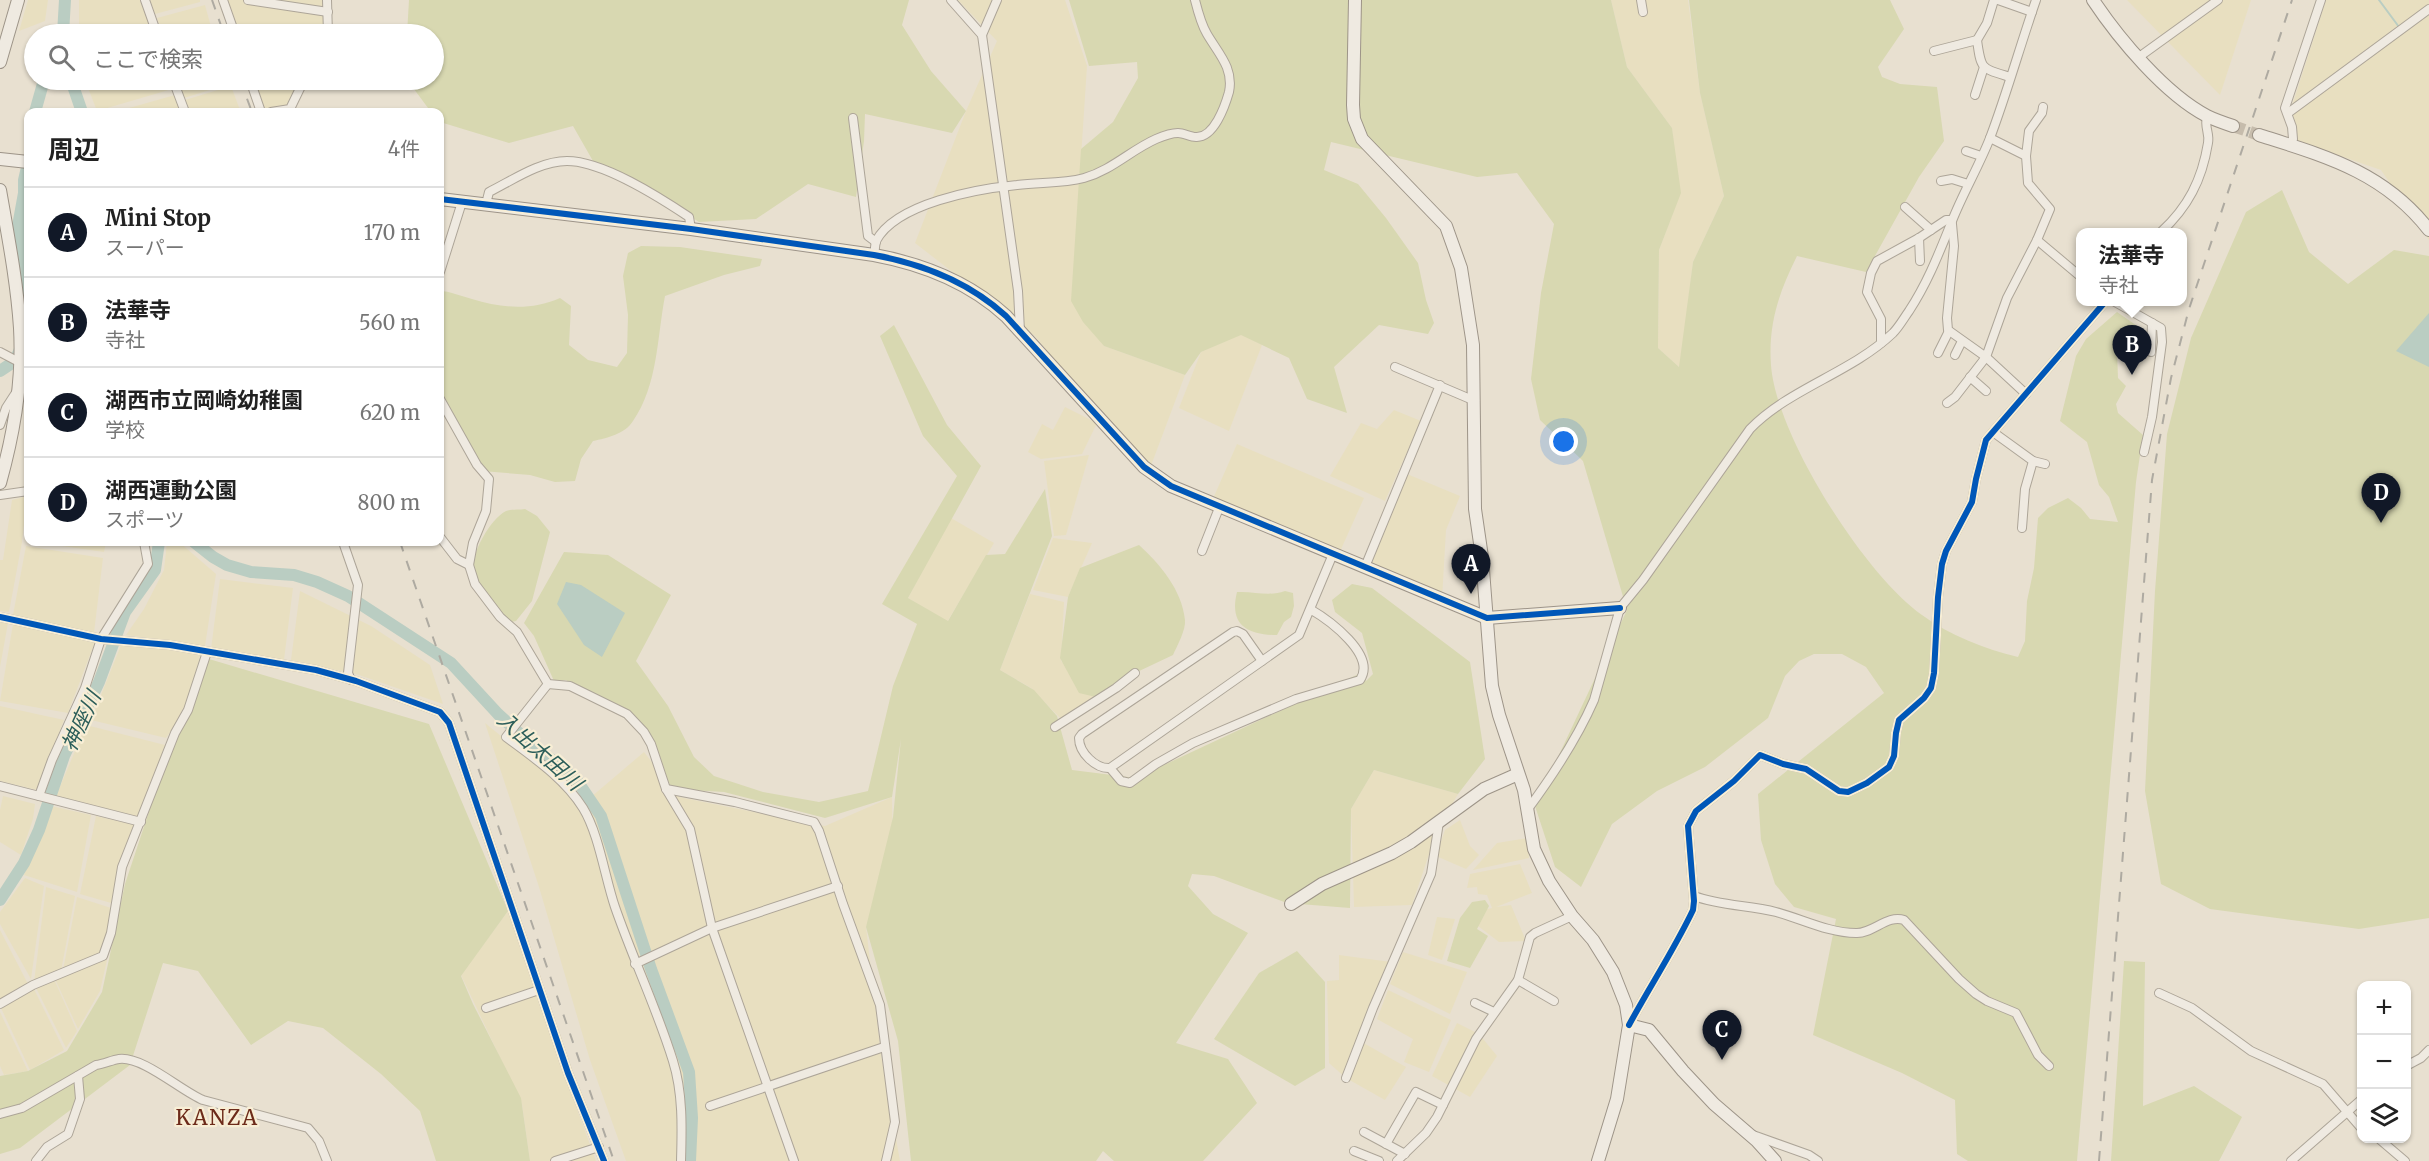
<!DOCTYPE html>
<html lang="ja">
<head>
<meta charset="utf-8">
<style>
	body { margin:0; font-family:Merriweather,"Noto Sans JP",serif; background:#f6f6f6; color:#222 }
	.controls { position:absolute; right:18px; bottom:18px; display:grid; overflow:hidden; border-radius:12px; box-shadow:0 2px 4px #0004 }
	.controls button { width:54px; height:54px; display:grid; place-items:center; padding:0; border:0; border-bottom:2px solid #e0e0e0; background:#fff; color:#222; font:30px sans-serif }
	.you { position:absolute; left:1564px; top:442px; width:21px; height:21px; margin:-15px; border:4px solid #fff; border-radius:50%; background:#1a73e8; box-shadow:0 0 0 9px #1a73e833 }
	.badge { display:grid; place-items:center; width:39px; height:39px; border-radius:50%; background:#111827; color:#fff; font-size:20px; font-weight:700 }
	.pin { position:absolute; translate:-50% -50px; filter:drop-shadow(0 2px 3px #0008) }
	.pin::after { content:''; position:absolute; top:32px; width:21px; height:18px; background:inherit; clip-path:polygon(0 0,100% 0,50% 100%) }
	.popup { position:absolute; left:2076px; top:228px; width:111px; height:78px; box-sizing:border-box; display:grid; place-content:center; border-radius:12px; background:#fff; filter:drop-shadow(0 2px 4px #0005); font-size:20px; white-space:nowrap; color:#767676 }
	.popup b { font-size:22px; color:#222 }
	.popup::after { content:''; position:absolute; left:50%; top:100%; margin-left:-12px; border:12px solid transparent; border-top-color:#fff }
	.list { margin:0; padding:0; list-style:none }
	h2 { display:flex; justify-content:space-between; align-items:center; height:78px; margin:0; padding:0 24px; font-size:26px }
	h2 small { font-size:20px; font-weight:400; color:#767676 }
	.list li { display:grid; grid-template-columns:39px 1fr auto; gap:18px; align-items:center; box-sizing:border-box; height:90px; padding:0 24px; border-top:2px solid #e0e0e0 }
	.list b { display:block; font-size:22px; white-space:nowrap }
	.list p { margin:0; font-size:20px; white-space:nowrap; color:#767676 }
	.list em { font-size:20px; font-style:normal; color:#767676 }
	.icon { flex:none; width:33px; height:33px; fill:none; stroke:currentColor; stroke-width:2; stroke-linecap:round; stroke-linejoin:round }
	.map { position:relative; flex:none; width:2429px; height:1161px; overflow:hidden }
	.search { position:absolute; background:#fff; box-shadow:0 2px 4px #0004; left:24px; top:24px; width:420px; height:66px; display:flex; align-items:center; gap:15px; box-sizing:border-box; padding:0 21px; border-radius:33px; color:#767676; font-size:22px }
	.panel { position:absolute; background:#fff; box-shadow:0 2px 4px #0004; left:24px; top:108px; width:420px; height:438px; border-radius:12px }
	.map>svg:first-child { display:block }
</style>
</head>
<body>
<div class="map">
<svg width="2429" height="1161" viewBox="0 0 2429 1161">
	<rect width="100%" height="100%" fill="#e8e0d0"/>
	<!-- farmland -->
	<g fill="#e8dfc0">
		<polygon points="28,0 48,0 45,21 19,31"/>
		<polygon points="79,0 143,0 150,32 142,34 79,34"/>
		<polygon points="150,0 200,0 200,2 155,14"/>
		<polygon points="223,0 329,0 324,34 236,34"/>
		<polygon points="958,0 1065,0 1087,66 1072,295 1104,346 1185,375 1149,471 1104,422 1035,336 915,243 966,111 997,41"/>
		<polygon points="1611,0 1688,0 1700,93 1724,196 1693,262 1680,368 1658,348 1659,250 1678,199 1672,128 1627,67"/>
		<polygon points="2127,0 2251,0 2220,95"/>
		<polygon points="2326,0 2429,0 2429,240 2381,170 2297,141 2292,106"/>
		<polygon points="205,5 213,34 162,34 157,18"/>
		<polygon points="85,80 170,80 172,89 97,111"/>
		<polygon points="178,80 227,80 229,84 184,98"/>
		<polygon points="253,80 304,80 290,109 271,112 265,112"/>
		<polygon points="231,86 240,110 232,112 189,112 185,100"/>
		<polygon points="175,95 182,112 115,112"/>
		<polygon points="1241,334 1262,345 1229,431 1179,408 1201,352"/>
		<polygon points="1065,407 1097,423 1082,454 1041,459 1028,452 1042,424 1053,430"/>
		<polygon points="1394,410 1421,421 1385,501 1330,476 1361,423 1377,429"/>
		<polygon points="1237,444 1364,498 1338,556 1212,501"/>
		<polygon points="1089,455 1066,535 1054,536 1044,461"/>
		<polygon points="1407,474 1460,496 1446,530 1442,599 1365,567"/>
		<polygon points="27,496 22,542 9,612 0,611 0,560 3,560 12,500"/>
		<polygon points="951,518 994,543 947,622 908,598"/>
		<polygon points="1053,538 1092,543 1068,597 1033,590"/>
		<polygon points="34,542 106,542 104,552"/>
		<polygon points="167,542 179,542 216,574 205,646 126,635 144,609 164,570"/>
		<polygon points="26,546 103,558 94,633 13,615"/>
		<polygon points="220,579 293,588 284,660 211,649"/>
		<polygon points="300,591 371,626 430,665 443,704 359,675 291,660"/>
		<polygon points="1030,594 1064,602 1061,661 1100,698 1062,720 1031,688 1000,670"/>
		<polygon points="0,621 8,623 0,667"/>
		<polygon points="13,624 95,642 68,713 0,701"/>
		<polygon points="121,645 201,653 185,711 166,738 91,720"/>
		<polygon points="0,706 64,720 37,790 0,781"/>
		<polygon points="485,723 584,803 644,752 679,797 825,826 892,797 893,867 866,927 881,1055 900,1161 626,1161 590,1060 539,887"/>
		<polygon points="86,725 165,745 140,817 56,796"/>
		<polygon points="1374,770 1458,794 1437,830 1412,905 1354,907 1351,809"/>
		<polygon points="3,796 35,804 33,819 21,855 0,842 0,810"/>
		<polygon points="51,806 91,815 77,892 24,875"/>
		<polygon points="96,816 139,826 119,866 111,903 80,894"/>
		<polygon points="1460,820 1470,846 1479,855 1466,869 1436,856 1445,830"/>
		<polygon points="1527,838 1529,858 1473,870 1497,843"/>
		<polygon points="1520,864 1532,893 1496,907 1511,905 1526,941 1499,942 1478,926 1487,909 1492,908 1487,895 1478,894 1477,887 1467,888 1470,874"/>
		<polygon points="25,878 44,886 31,979 0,924 0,912"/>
		<polygon points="46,887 75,896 61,971 34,982"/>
		<polygon points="77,897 111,908 109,932 100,954 63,970"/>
		<polygon points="508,911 513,913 566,1079 596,1161 530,1161 522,1104 461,975"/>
		<polygon points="1437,917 1455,919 1442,960 1428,955"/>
		<polygon points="0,930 28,984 0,1001"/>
		<polygon points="1403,952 1467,972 1450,1014 1390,984"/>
		<polygon points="1339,955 1391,962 1360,1041 1406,1067 1385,1100 1346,1078 1329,1063 1327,981 1339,980"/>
		<polygon points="104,958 107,960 100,991 78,1029 55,979"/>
		<polygon points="54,979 77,1031 66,1048 35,986"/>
		<polygon points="33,987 64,1050 30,1070 1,1008"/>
		<polygon points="1388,990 1451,1020 1429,1072 1404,1062 1413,1039 1377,1019"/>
		<polygon points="0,1012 28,1071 4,1075 0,1066"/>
		<polygon points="1457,1023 1479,1034 1497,1056 1470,1097 1432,1076"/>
	</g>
	<!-- green -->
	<g fill="#d8d8b1">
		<polygon points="409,0 909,0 902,25 931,71 966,111 952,133 865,114 864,141 856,197 808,184 756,219 699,222 646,189 597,168 573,126 509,143 440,122 440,112 431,112 411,85 410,80 434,80 434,34 407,34"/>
		<path d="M1069 0H1611L1627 67 1672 128 1681 193 1659 250 1658 348 1679 367 1693 262 1724 196 1700 93 1689 0H1890L1904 29 1878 67 1882 77 1900 84 1937 87 1944 141 1919 177 1866 272 1797 256C1779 292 1768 324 1771 365 1776 436 1865 575 1922 615 1949 635 1985 649 2018 657L2025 641 2027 601 2034 568 2038 518 2048 508 2068 498 2081 508 2090 519 2118 522 2109 497 2099 485 2087 442 2060 421 2076 356 2086 339 2117 312 2150 335 2129 334 2117 351 2118 378 2126 386 2116 404 2118 413 2143 435 2136 482 2077 1161H1968L1957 1154 1955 1100 1902 1073 1813 1035 1836 919 1794 907 1775 884 1761 840 1758 794 1884 693 1866 667 1842 654H1814L1799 661 1785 676 1768 718 1705 767 1657 791 1612 824 1581 887 1555 867 1535 806 1627 610 1583 461 1540 420 1531 379 1541 293 1554 224 1517 173 1477 177 1331 142 1324 170 1358 184 1386 218 1418 263 1426 300 1434 323 1428 334 1379 325 1334 367 1347 413 1307 399 1289 358 1241 335 1201 352 1185 375 1104 346 1083 322 1071 301 1081 149 1113 122 1138 78 1137 62 1089 66Z"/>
		<polygon points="2282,190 2309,252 2348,284 2394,250 2429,256 2429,918 2359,929 2210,909 2161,884 2145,791 2155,591 2167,434 2191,338 2246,212"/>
		<path d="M641 246 680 247 762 259 760 266 724 275 665 296C657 337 658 385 633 421 625 434 607 438 593 441L581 459 575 481 555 482 530 475 482 471 440 399V291C449 291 461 296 472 299 502 308 530 311 560 298L571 306 569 345 588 360 617 367 627 353 628 315 623 276 628 253Z"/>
		<polygon points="894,325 947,425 981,466 908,598 948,621 986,555 1005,554 1045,489 1052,536 1000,670 1034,690 1057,716 1072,770 1136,778 1363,672 1366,681 1373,674 1362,633 1335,612 1332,600 1352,584 1372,588 1470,662 1485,759 1458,794 1374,770 1351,809 1350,908 1287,903 1214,876 1192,874 1188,886 1213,914 1248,933 1176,1043 1228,1059 1257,1103 1203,1161 1114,1161 1103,1151 1096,1161 911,1161 898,1041 866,927 893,817 901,739 892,797 825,818 724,792 672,789 644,732 620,711 566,680 554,681 534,636 524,623 564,552 608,555 671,595 636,661 668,706 694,757 714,776 763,792 819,802 868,791 893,686 917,624 882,604 957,476 923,436 880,336"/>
		<path d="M525 509 537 516 550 532 532 601 516 621 507 623C495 611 472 588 472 570 472 553 490 519 506 511 511 509 520 510 525 509Z"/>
		<path d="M1139 545C1160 564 1182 590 1185 620 1186 630 1177 646 1173 655L1135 673 1100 698 1079 693 1060 658 1068 597 1080 568Z"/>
		<path d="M1285 591 1293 593 1294 606 1291 617 1284 622 1277 635C1246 635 1229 624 1237 592 1255 591 1268 597 1285 591Z"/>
		<polygon points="209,659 429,724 508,911 461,976 473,1004 521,1098 530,1161 436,1161 420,1111 381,1074 323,1028 288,1021 251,1045 198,971 163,963 130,1065 20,1148 0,1154 0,1076 28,1071 67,1051 102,992 125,884 176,730"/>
		<polygon points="1485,900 1489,906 1477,929 1488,936 1470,968 1447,961 1460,918 1472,902"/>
		<polygon points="1297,951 1325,982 1325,1068 1295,1086 1214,1039 1259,973"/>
		<polygon points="2124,961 2145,962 2143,1106 2194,1086 2242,1117 2219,1161 2111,1161"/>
	</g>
	<!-- water -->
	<g fill="#bacdc2">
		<polygon points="2429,313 2429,367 2396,351"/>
		<polygon points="566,582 581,585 625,613 602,657 584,645 557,604"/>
	</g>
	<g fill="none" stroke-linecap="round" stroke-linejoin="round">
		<!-- stream -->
		<polyline stroke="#bacdc2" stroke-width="2" points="2379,0 2399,27"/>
		<!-- river -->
		<g stroke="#bacdc2" stroke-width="12">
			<polyline points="63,34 65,0"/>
			<polyline points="71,80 82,112"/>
			<polyline points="35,112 44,80"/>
			<polyline points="0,371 15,361 28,331 19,265 18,226 24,193 24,180 28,163"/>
			<polyline points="194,542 213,557 227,565 251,572 294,575 317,582 348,596 451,663 498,714 540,752 561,766 578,782 601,816 651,969 689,1072 692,1118 690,1161"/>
			<polyline points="0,900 24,863 39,830 64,756 99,682 125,612 155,570 159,542"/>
		</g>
		<!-- secondary-tunnel -->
		<polyline stroke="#c6bcac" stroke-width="12" stroke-dasharray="12 6" stroke-linecap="butt" points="2233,126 2259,135"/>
		<!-- street casing -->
		<g stroke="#ada598" stroke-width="10">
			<g id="street">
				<polyline points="145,0 157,34"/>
				<polyline points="223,0 235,34"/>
				<polyline points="248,0 328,12"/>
				<polyline points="327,0 328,34"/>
				<polyline points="951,0 982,35 1018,291 1020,331"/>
				<polyline points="1641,0 1643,12"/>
				<polyline points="1998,0 2032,12"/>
				<polyline points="982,35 997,0"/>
				<polyline points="1977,40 1987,23 1994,0"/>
				<path d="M1934 51 1977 40C1981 70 1981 68 2010 77"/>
				<polyline points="2139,57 2218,0"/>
				<polyline points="173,80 185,112"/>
				<polyline points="250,80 261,112"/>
				<polyline points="1975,95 1984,67"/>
				<polyline points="271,112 290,109 304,80"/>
				<polyline points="2288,113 2429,9"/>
				<polyline points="853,118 868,236 876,242"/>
				<polyline points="2291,145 2293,139 2292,127 2285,108 2321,0"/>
				<polyline points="1966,151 1981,156"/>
				<polyline points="2026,156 2029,131 2042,113 2043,107"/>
				<polyline points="1941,181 1952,179 1968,184"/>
				<path d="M486 204 489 192C513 180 540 161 567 161 603 161 659 197 689 217L691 229"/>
				<polyline points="1905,207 1931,230"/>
				<polyline points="1952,224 1954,246 1947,318 1948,330 1986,357 2026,394"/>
				<path d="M2161 232C2188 207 2202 180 2208 143 2210 133 2204 128 2207 116"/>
				<polyline points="1919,238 1920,261"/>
				<polyline points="2037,240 2081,277"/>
				<path d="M874 255C875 250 875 245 876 241 896 203 977 189 1017 185 1040 182 1062 184 1084 178 1112 170 1131 150 1156 139 1163 136 1171 133 1178 133 1184 133 1190 137 1196 137 1214 138 1225 106 1229 92 1234 68 1218 53 1207 34 1201 24 1198 12 1195 0"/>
				<polyline points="440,272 462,202"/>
				<polyline points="2115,302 2161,328 2162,342 2152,417 2144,452"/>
				<polyline points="1881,343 1881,319 1867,292 1871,273 1877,261 1919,238 1946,220 1952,220"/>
				<polyline points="0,352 19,362"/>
				<polyline points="2151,352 2152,323"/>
				<polyline points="1938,353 1949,331"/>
				<polyline points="1955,355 1962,341"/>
				<polyline points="1395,367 1475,401"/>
				<polyline points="1970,377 1986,391"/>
				<polyline points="440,399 477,465 489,479 486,511 473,543 469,565 475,584 500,617 517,632 548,684 570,686 627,714 644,732 651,744 666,789 690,829 712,928 794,1161"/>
				<polyline points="1947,403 1955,397 1986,357 2007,298 2037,240 2050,209 2028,183 2026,156 1990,138"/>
				<polyline points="0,425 6,408 17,391"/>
				<polyline points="1993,432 2033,461 2025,489 2022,528"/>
				<polyline points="2033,461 2045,464"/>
				<polyline points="0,495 28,491"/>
				<polyline points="440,537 457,559 469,565"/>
				<polyline points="343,542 358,585 348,673 351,680"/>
				<polyline points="1202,551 1219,508"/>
				<polyline points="1365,567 1440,385"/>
				<path d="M1310 609C1329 620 1377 655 1360 680L1296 699 1193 743 1156 764 1130 783 1121 781 1110 768 1299 635 1333 554"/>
				<polyline points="0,617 101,639 170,645 316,670 356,681 440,712 449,723 568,1073 604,1161"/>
				<path d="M548 684 506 737C534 758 564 778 583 808 599 834 605 878 615 907 633 959 657 1009 673 1061 683 1093 682 1128 681 1161"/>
				<polyline points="1055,727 1116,688 1135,673"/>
				<path d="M1110 768C1096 769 1079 753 1079 738L1082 734 1233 632 1237 631 1243 634 1262 661"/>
				<polyline points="0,786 141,822"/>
				<polyline points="666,789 735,802 814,822 819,831 843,904 880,1005 895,1122 886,1161"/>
				<polyline points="39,796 52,760 85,688 101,639 148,564 144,542"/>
				<path d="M1528 809C1553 775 1577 739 1594 700L1620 608 1643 580 1750 429C1790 388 1851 373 1893 333 1899 327 1904 318 1909 311 1928 282 1939 253 1952 221 1963 193 1979 166 1990 138 2007 93 2020 46 2036 0"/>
				<path d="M1694 896C1721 906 1749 905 1776 912 1802 919 1829 933 1856 933 1872 934 1888 914 1904 920L1959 979 1976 994 1987 1001 2016 1013 2038 1055 2049 1066"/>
				<polyline points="635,964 712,928 838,886"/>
				<polyline points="1518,980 1554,1001"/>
				<polyline points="2159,993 2192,1008 2251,1051 2323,1084 2362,1129"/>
				<polyline points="1475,1003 1494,1012"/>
				<polyline points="0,1004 33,985 103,956 111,933 122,867 175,733 188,710 207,652"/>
				<polyline points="486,1008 539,990"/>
				<path d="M1629 1025C1650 986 1674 950 1693 910L1694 901 1688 826 1696 811 1734 781 1760 755 1783 764 1806 769 1839 791 1848 792 1867 783 1889 767 1894 756 1896 733 1899 720 1924 698 1931 688 1934 673 1938 597 1942 564 1946 551 1972 502 1976 479 1986 440 2105 302"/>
				<polyline points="2406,1066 2421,1058 2429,1050"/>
				<polyline points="1346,1078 1373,1008 1431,874 1439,822"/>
				<polyline points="710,1106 884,1047"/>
				<path d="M0 1114 22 1108 96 1065C104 1064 112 1060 119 1059 143 1056 181 1091 203 1100L308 1128 319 1141 327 1161"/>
				<polyline points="1364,1132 1405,1154"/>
				<polyline points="1753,1135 1809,1155 1818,1161"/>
				<polyline points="2378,1138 2405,1161"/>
				<polyline points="1386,1144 1416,1092 1443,1105"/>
				<polyline points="1354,1151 1379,1161"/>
				<polyline points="36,1161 47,1147 68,1134 80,1099 78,1076"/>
				<polyline points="555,1161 599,1147"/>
				<polyline points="1397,1161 1426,1133 1437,1117 1476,1039 1518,980 1530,937 1535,933 1572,916"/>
				<polyline points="2291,1161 2362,1099"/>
			</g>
		</g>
		<!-- secondary casing -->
		<g stroke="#9d9488" stroke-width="14">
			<g id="secondary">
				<polyline points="1355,0 1353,105 1354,119 1362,139 1446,226 1461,268 1473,345 1475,509 1482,557 1492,686 1499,715 1524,790 1534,849 1549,881 1572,916 1593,940 1613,972 1626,1005 1629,1025 1617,1099 1598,1161"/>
				<path d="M2093 0C2119 39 2165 94 2207 116 2215 120 2224 123 2233 126"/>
				<polyline points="0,62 18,0"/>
				<path d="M2259 135C2325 156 2384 172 2429 230"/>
				<polyline points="0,159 28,162"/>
				<path d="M0 190C8 236 17 282 20 328 23 380 14 433 0 483"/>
				<path d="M440 199 691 229 874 255C923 264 969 282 1006 316L1144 467 1171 486 1487 618 1620 608"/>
				<polyline points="1291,904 1322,884 1392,853 1411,842 1484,789 1518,774"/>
				<polyline points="1629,1025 1649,1030 1683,1071 1714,1104 1757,1141 1775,1161"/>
			</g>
		</g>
		<!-- street -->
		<use href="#street" stroke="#efeae1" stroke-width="8"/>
		<!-- secondary -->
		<use href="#secondary" stroke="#efeae1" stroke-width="12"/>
		<!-- rail -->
		<g stroke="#aeaaa1" stroke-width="2" stroke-dasharray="10 10" stroke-linecap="butt">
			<polyline points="212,0 224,34"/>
			<polyline points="240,80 252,112"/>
			<polyline points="400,542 614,1161"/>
			<polyline points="2099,1161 2152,480 2171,378 2189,309 2292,0"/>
		</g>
		<!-- cycleway casing -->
		<g stroke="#f8eed5" stroke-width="10">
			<g id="cycleway">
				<path d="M440 199 691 229 874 255C923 264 969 282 1006 316L1144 467 1171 486 1487 618 1620 608"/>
				<polyline points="0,617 101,639 170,645 316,670 356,681 440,712 449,723 568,1073 604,1161"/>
				<path d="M1629 1025C1650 986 1674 950 1693 910L1694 901 1688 826 1696 811 1734 781 1760 755 1783 764 1806 769 1839 791 1848 792 1867 783 1889 767 1894 756 1896 733 1899 720 1924 698 1931 688 1934 673 1938 597 1942 564 1946 551 1972 502 1976 479 1986 440 2105 302"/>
			</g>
		</g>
		<!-- cycleway -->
		<use href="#cycleway" stroke="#0057b8" stroke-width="6"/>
	</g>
	<g text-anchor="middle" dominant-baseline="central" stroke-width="4.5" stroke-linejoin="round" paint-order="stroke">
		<!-- water labels -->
		<g font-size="21" font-style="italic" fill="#2c5e5a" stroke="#f8eed5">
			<text transform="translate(81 721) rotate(-65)">神座川</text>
			<text transform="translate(540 751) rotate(42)">入出太田川</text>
		</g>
		<!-- neighbourhood labels -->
		<g font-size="21" letter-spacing="1.5" fill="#6d2b1a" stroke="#f8eed5">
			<text x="217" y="1117">KANZA</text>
		</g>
	</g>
</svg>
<div class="controls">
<button>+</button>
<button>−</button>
<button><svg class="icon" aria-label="layers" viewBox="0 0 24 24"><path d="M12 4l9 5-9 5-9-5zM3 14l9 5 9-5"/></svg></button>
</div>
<div class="you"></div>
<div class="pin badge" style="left:1471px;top:594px">A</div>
<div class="pin badge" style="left:2132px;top:375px">B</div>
<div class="popup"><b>法華寺</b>寺社</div>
<div class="pin badge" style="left:1722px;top:1060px">C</div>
<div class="pin badge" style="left:2381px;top:523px">D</div>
<div class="search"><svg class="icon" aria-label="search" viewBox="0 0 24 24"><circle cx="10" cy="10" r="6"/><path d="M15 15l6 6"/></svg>ここで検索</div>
<section class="panel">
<h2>周辺<small>4件</small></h2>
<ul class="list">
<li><span class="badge">A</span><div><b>Mini Stop</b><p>スーパー</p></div><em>170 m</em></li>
<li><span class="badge">B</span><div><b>法華寺</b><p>寺社</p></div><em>560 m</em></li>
<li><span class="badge">C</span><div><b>湖西市立岡崎幼稚園</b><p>学校</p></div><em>620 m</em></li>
<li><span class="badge">D</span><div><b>湖西運動公園</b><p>スポーツ</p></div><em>800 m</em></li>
</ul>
</section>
</div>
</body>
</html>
